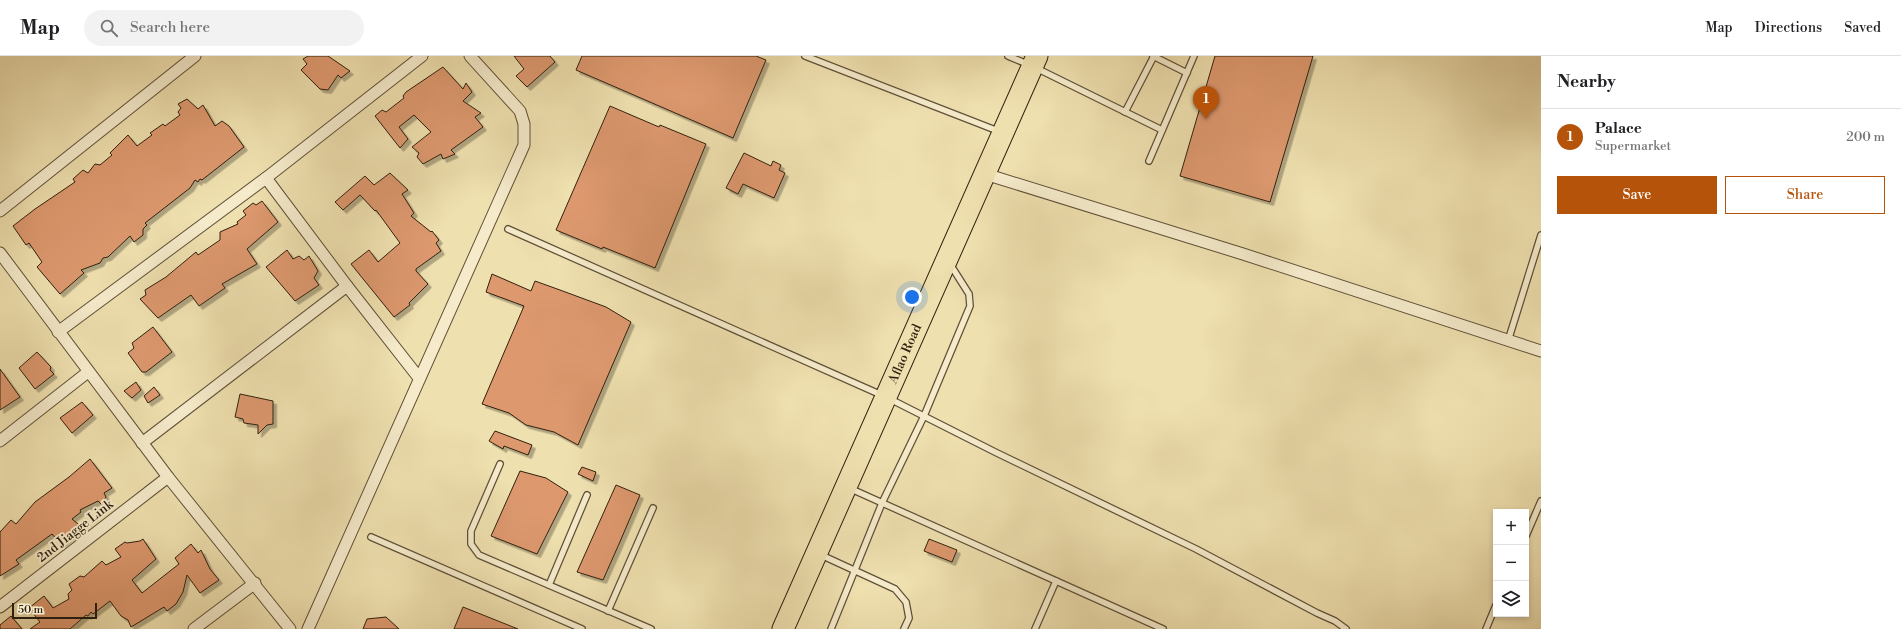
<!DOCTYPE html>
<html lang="en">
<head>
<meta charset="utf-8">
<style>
	body { margin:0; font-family:"Libre Bodoni",serif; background:#f2f2f2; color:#202124 }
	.controls { position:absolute; right:12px; bottom:12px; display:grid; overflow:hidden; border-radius:0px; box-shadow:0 2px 6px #0003 }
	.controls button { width:36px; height:36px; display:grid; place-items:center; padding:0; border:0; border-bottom:1px solid #e0e0e0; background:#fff; color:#202124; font:20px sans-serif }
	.scale { position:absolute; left:12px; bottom:10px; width:85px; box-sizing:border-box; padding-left:4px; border:2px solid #30200f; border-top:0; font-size:11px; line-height:14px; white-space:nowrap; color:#30200f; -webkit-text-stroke:3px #f5ebcb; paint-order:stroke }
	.you { position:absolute; left:912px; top:241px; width:14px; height:14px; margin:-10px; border:3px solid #fff; border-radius:50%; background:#1a73e8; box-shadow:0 0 0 6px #1a73e833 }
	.badge { display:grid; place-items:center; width:26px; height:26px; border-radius:50%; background:#b45309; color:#fff; font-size:13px; font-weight:700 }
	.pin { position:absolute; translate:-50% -33px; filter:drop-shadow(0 1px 2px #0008) }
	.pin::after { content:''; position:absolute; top:21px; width:14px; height:12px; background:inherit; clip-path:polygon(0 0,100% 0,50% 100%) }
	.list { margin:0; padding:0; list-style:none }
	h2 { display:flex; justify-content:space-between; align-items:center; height:52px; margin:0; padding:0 16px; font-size:17px }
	h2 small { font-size:13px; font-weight:400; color:#757577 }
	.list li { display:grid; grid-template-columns:26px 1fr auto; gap:12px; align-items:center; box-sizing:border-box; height:56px; padding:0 16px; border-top:1px solid #e0e0e0 }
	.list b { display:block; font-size:15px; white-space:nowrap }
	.list p { margin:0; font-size:13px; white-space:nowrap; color:#757577 }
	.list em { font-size:13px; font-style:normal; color:#757577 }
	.actions { display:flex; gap:8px; padding:12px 16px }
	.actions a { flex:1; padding:9px 0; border:1px solid #b45309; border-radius:0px; text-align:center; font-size:14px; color:#b45309 }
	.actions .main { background:#b45309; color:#fff }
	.icon { flex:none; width:22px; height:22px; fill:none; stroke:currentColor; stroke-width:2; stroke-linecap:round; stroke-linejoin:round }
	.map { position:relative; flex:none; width:1541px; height:573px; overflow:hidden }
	header { display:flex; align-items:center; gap:24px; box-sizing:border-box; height:56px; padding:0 20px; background:#fff; border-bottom:1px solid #e0e0e0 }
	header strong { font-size:19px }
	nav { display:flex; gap:22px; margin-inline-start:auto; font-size:14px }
	.search { width:280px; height:36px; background:#f2f2f2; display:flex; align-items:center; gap:10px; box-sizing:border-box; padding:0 14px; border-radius:22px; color:#757577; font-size:15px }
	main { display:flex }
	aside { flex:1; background:#fff }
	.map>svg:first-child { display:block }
</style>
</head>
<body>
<header>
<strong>Map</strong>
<div class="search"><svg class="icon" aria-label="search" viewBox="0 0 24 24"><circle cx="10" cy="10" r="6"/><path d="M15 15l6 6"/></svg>Search here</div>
<nav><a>Map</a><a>Directions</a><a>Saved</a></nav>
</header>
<main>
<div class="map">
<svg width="1541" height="573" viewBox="0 0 1541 573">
	<defs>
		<filter id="shadow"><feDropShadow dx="3.5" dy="3.5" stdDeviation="0" flood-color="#0004"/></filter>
	</defs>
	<rect width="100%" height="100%" fill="#efe0af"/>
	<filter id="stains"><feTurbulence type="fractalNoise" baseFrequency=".005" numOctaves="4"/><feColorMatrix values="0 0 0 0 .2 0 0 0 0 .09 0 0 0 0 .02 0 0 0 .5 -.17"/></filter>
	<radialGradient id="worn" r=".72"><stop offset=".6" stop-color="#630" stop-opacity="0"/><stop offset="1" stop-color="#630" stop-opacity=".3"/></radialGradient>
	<!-- building -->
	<g fill="#dd986e" stroke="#30200f" filter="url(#shadow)">
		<polygon points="308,0 328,0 350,15 341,22 338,19 328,34 320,33 301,14 307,8 303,3"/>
		<polygon points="514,0 550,0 555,6 527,31 516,20 524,13"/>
		<polygon points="582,0 756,0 766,4 733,82 576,14"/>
		<polygon points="1215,0 1313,0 1270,146 1180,120"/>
		<polygon points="443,11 463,33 466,27 472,36 463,45 481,57 475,61 483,71 451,94 455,98 443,103 441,98 423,108 417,101 419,97 412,91 431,76 414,59 399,71 408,83 400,92 375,60 382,54 386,56 404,42 403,40 406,36"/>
		<polygon points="187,43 198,53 203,49 215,70 222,65 229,70 244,91 202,124 200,123 198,126 195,124 190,132 145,167 147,169 143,173 143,179 134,186 130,180 108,201 103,202 100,207 81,214 84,217 60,238 37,211 42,206 29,187 26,189 13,170 35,153 75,126 73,123 83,114 88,117 95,108 100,109 112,99 110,97 128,79 137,90 152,79 150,77 163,68 165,70 180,59 178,56 181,52 178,48"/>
		<polygon points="610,50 659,71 660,69 706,88 655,212 603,191 602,193 556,174"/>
		<polygon points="744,97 771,110 773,105 781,109 779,114 785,117 774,142 743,128 738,138 726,132"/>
		<polygon points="390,117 408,134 402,138 414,157 411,160 431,176 432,175 439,184 436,187 441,195 416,213 416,215 428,228 409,247 410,249 394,261 351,208 369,194 378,206 400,187 376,154 375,155 360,139 343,154 335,146 365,120 374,129"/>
		<polygon points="262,145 278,166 247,193 257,208 222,228 225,232 199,250 191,239 158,262 140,243 146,239 145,234 166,221 196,196 198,199 220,184 220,176 238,168 237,166 246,159 243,155 253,147 256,149"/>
		<polygon points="287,194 293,203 299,200 304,204 309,200 318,215 314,222 319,229 295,245 266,211"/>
		<polygon points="492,218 531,235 535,225 560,234 606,251 631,266 578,389 554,376 526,369 509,357 482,348 524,250 486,236"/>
		<polygon points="153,271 172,296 146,316 142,316 128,297 134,292 132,287"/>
		<polygon points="37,296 51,311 50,314 54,318 35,333 19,312"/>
		<polygon points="0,313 20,341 0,354"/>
		<polygon points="136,326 141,334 132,342 124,335"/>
		<polygon points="154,331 160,339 148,347 144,340"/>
		<polygon points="240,338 273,345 273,368 267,369 258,378 258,369 244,367 243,363 235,361"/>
		<polygon points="82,346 93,359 72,377 60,362"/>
		<polygon points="495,375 532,389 528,399 504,390 503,393 489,385"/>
		<polygon points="90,403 112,432 104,437 106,441 101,448 98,445 80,454 81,456 72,463 78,468 72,474 75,476 61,488 52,478 16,504 19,508 0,520 0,476 11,464 16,468 35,446 69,421"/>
		<polygon points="582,411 596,416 593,425 578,418"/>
		<polygon points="520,415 546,422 568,436 537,498 491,480"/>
		<polygon points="616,429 640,439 619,488 603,524 577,516"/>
		<polygon points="143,483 156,503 132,524 142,537 179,508 175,502 191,488 198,497 201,494 210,513 219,524 200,537 187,519 183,536 176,548 167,555 164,551 131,571 128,564 121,560 110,545 93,558 91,556 88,560 86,559 70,573 30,573 40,566 29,552 44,540 53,552 69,543 68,538 72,534 69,528 80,520 84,521 102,505 106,509 121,501 115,493 125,486 127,487 140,485"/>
		<polygon points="929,483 957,494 952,506 924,495"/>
		<polygon points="463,551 518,573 454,573"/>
		<polygon points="11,560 22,573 0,573 0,569"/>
		<polygon points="386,561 399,573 363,573 367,563"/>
	</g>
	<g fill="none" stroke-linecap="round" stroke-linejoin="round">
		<!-- lane casing -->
		<g stroke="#605037" stroke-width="8">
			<g id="lane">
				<polyline points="805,0 998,75"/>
				<polyline points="1008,0 1032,10 1162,74"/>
				<polyline points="1153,0 1187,17"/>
				<polyline points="1125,56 1154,0"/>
				<polyline points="1149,105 1194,0"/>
				<polyline points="508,173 886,341 995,396 1196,493 1317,557 1335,565 1346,573"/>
				<polyline points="1508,285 1541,179"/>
				<polyline points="500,408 471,475 471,488 479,499 651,573"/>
				<polyline points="849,432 1163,573"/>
				<polyline points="1526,480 1541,445"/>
				<polyline points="371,481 582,573"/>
				<polyline points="821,499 895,533 906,546 909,562 904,573"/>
				<polyline points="549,529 587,439"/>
				<polyline points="608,555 653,452"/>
				<polyline points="831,573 882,447 924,360 970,250 969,238 950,208"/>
				<polyline points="1035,573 1056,525"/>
				<polyline points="1486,573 1496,549"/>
			</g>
		</g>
		<!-- street casing -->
		<g stroke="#605037" stroke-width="13">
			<g id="street">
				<polyline points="985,118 1243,198 1541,295"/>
				<polyline points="266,122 347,230 419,322"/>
				<polyline points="0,155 195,0"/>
				<polyline points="0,197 168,421 290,573"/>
				<polyline points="58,276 266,122 422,0"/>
				<polyline points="0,385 88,316"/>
				<polyline points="142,387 347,230"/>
				<polyline points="0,551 168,421"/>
				<polyline points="194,573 255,527"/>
				<polyline points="308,573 524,89 524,68 520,55 470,0"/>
			</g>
		</g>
		<!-- highway casing -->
		<g stroke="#30200f" stroke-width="23">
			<g id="highway">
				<path id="s1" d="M783 573 1037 0"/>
			</g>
		</g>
		<!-- lane -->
		<use href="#lane" stroke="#f5ebcb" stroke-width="5.5"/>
		<!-- street -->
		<use href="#street" stroke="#f5ebcb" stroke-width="11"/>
		<!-- highway -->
		<use href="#highway" stroke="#efe0af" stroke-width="21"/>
	</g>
	<g text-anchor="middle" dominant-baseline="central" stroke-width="4" stroke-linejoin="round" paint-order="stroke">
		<!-- street labels -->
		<g font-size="13" fill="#30200f" stroke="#f5ebcb">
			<text stroke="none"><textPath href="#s1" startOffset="301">Aflao Road</textPath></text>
			<text transform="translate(75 475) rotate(-38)">2nd Jiagge Link</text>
		</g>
	</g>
	<rect width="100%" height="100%" filter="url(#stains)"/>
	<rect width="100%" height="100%" fill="url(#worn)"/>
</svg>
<div class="controls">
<button>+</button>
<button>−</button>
<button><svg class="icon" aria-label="layers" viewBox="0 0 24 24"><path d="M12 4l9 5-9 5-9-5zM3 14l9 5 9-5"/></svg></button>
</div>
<div class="scale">50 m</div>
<div class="you"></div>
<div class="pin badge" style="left:1206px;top:63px">1</div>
</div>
<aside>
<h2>Nearby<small></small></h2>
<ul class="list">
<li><span class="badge">1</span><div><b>Palace</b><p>Supermarket</p></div><em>200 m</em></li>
</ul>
<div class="actions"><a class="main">Save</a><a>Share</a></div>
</aside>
</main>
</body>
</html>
